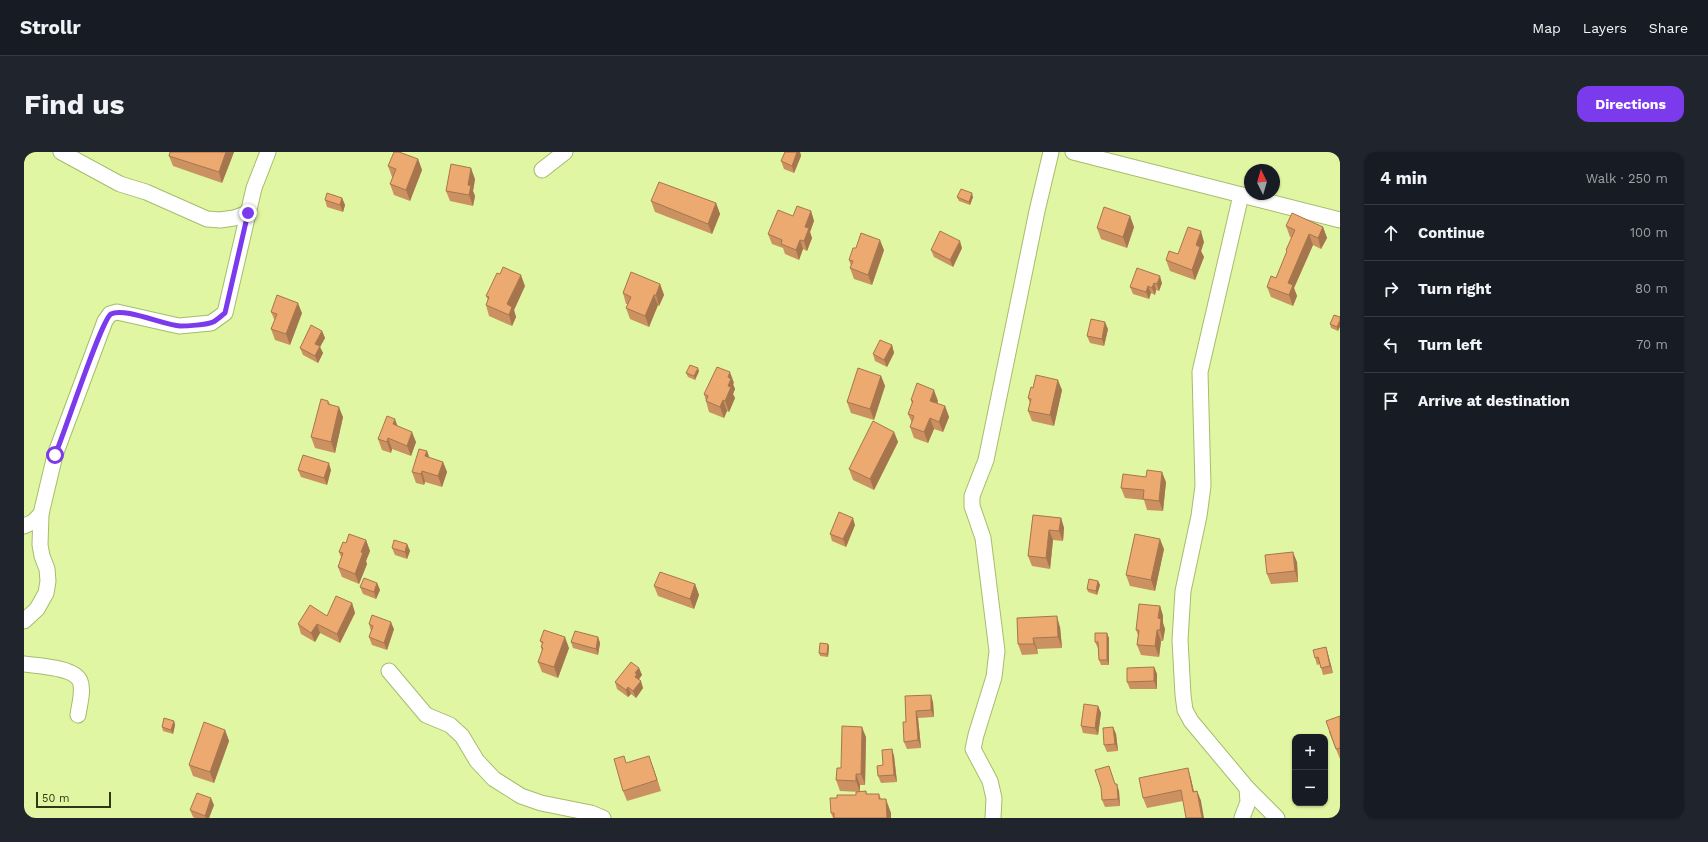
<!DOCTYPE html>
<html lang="en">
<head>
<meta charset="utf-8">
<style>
	body { margin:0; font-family:"Work Sans",sans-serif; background:#20242c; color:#f1f3f6 }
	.controls { position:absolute; right:12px; bottom:12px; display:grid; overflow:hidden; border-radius:8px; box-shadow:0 1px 3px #0004 }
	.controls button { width:36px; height:36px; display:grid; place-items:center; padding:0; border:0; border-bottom:1px solid #363941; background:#171b24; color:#f1f3f6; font:20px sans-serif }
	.compass { position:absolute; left:1220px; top:12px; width:36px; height:36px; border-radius:50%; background:#171b24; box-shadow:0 1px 3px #0004; rotate:355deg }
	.scale { position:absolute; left:12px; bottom:10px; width:75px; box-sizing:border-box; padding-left:4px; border:2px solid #2f3715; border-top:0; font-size:11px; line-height:14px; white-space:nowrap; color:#2f3715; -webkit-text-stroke:3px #e0f6a3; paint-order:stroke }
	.stop { position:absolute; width:12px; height:12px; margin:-9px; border:3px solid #7c3aed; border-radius:50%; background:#fff }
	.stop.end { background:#7c3aed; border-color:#fff; box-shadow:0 1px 4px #0008 }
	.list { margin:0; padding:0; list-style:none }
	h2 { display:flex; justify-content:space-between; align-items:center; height:52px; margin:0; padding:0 16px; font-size:17px }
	h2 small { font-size:13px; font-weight:400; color:#9ea1a6 }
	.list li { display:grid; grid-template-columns:26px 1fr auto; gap:12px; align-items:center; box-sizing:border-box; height:56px; padding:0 16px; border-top:1px solid #363941 }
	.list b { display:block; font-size:15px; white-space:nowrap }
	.list em { font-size:13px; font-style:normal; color:#9ea1a6 }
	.icon { flex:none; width:22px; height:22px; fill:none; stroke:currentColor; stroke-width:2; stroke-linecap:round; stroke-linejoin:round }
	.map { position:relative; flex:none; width:1316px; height:666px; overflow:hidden; border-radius:12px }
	header { display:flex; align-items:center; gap:24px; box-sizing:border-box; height:56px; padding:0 20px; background:#171b24; border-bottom:1px solid #363941 }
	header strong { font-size:19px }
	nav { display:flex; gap:22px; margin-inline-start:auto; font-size:14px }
	.intro { display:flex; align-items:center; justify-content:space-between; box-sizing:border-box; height:96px; padding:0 24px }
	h1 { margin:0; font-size:28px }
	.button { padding:10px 18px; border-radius:12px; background:#7c3aed; color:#fff; font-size:14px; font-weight:700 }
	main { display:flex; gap:24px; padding:0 24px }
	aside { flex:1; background:#171b24; border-radius:12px; box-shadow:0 1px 3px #0004 }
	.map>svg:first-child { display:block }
</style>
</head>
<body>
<header>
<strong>Strollr</strong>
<nav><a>Map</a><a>Layers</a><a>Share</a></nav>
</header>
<div class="intro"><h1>Find us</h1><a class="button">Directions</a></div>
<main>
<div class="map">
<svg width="1316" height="666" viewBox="0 0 1316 666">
	<rect width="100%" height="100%" fill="#e0f6a3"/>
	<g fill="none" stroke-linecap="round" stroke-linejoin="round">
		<!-- minor casing -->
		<g stroke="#a7bc6b" stroke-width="17">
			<g id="minor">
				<polyline points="37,0 96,32 122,40 183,67 196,68 210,66 224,61"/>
				<polyline points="1049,0 1316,68"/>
				<polyline points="518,18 541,0"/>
				<polyline points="1217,43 1176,220 1179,334 1175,364 1159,439 1156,488 1159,543 1161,558 1167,569 1223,636 1253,666"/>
				<polyline points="0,374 9,370 17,362"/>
				<polyline points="0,469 13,457 22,441 24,429 23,417 18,404 16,393 17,362 31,303 81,169 86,162 93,160 155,174 187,171 201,161 230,36 244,0"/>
				<path d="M0 512C13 514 50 515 56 529 60 538 55 554 54 563"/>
				<polyline points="365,519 402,563 426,573 438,584 453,609 470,627 497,644 517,651 567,661 579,666"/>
				<polyline points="969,666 970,646 966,629 949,597 952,583 970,525 973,499 959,386 948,354 948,344 962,308 1013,59 1027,0"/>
				<polyline points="1218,666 1224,650 1223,636"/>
			</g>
		</g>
		<!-- minor -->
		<use href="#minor" stroke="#fff" stroke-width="15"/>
	</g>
	<!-- wall -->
	<g fill="#cb9160">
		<polygon points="146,0 210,0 198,31 149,14 145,4"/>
		<polygon points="761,0 776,0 777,4 770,21 760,17 757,9"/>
		<polygon points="394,7 398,18 386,49 370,43 366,32 369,25 368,25 364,14"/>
		<polygon points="451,27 449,39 451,44 449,54 426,49 422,39"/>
		<polygon points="933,45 949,45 946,53 935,49"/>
		<polygon points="318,46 321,53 319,60 303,55 301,48"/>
		<polygon points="627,49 692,51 696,62 688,82 631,60"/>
		<polygon points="787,59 790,69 786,80 788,86 783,99 779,97 775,108 761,102 759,96 748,92 744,82 769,64"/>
		<polygon points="1106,64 1110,75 1103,96 1077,87 1073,76"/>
		<polygon points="1262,74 1299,75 1303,86 1297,97 1289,93 1270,136 1273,144 1269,154 1247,145 1243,135 1252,126 1263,100 1262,98 1268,86 1266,85"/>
		<polygon points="1180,90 1177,99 1180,105 1171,128 1146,119 1142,108"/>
		<polygon points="832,96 860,98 848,133 830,127 826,116 827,114 825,108"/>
		<polygon points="938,96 929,115 910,105 907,98"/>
		<polygon points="1113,116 1138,131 1135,139 1132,138 1131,143 1127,141 1125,147 1109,142 1106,135"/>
		<polygon points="636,132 640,143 635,154 634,153 625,175 606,167 602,156 604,152 602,152 599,141"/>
		<polygon points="501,134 490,158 492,165 488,174 465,164 462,153 464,148 462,144"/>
		<polygon points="247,160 278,161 266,193 251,188 247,177 251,169"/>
		<polygon points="1316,165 1314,179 1307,176 1306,172"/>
		<polygon points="1084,177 1080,194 1066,191 1063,184"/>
		<polygon points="298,179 301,186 296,195 299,201 294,211 279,203 276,196"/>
		<polygon points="868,193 870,201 863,215 851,209 849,202"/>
		<polygon points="675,219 671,228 664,225 662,221"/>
		<polygon points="857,224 861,234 850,268 827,261 823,250"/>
		<polygon points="710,231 709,232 711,237 709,242 711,246 705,260 703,259 700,266 685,260 680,242"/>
		<polygon points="1009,236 1038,238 1030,274 1008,269 1004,259 1006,251 1004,246"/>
		<polygon points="887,248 914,249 913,251 921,254 925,265 919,280 910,277 904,291 890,286 886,275 888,271 884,262 888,252"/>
		<polygon points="304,249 306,252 319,265 311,301 291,296 287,285"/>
		<polygon points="374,274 392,290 387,304 368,297 367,301 358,298 354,287"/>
		<polygon points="870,280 874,290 850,338 829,328 825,317"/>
		<polygon points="403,299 405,306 419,310 423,320 418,335 401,330 400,333 392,331 388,320"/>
		<polygon points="274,318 307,318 303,333 277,325"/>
		<polygon points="1142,330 1139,359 1123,358 1120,348 1101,346 1097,336"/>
		<polygon points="1009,363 1037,366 1040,376 1039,389 1029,388 1026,417 1008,414 1004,404"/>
		<polygon points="831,373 822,395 808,389 806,382"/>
		<polygon points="342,388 346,399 342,409 343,412 335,432 318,425 314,415 317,405 315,400 322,391"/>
		<polygon points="383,392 386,399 383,407 371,403 368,396"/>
		<polygon points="1140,397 1131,439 1106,434 1102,423"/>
		<polygon points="1273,410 1274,430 1247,432 1243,422"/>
		<polygon points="1074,429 1076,433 1073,443 1064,440 1063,437"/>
		<polygon points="353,431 356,438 352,447 339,442 336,435"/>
		<polygon points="671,432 675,443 670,457 634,444 630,434"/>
		<polygon points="328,451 331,461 316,491 296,481 291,490 277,482 274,472 303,464"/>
		<polygon points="1136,454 1139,464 1139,471 1141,477 1139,489 1137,489 1135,505 1117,503 1113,493 1114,483 1112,478"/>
		<polygon points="345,472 370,477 363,498 348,493 345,485 347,479"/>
		<polygon points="1036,475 1038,496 1013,497 1014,502 998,503 994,492"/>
		<polygon points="574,485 576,491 574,503 549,496 547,490"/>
		<polygon points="1085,486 1085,513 1077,513 1075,508 1074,496 1071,490"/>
		<polygon points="516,489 545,496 534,526 518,520 514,510 518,499 517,495 518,492"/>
		<polygon points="804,492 805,495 804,505 796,504 795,501"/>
		<polygon points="1302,495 1304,502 1309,521 1299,523 1296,512 1293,513 1291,506"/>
		<polygon points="1130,515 1133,522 1133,537 1106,537 1103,530"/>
		<polygon points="615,516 618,523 615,527 619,536 612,546 607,542 604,545 593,537 591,530"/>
		<polygon points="881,544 909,550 910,565 894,566 897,596 883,597 880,590 882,570"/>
		<polygon points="1074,554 1077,561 1074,583 1059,581 1057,574"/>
		<polygon points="1316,564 1316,607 1305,580"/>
		<polygon points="150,569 151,573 149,582 139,579 138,575"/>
		<polygon points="1089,575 1092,582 1094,599 1083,600 1080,593"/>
		<polygon points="201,578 205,589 190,631 169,624 165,613"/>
		<polygon points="842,585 841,633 836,633 836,640 842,639 843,642 855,642 857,647 867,661 867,666 809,666 807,661 813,646 832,643 836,640 816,639 812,628 817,616"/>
		<polygon points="868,597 870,604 873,630 857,631 854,624"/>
		<polygon points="603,611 629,615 637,639 603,649 599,639"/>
		<polygon points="1164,616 1167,627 1170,639 1173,639 1177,649 1159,649 1123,656 1119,646"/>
		<polygon points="1091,632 1095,639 1096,654 1081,655 1078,648"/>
		<polygon points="190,653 185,666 171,666 169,665 166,658"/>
	</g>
	<!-- shaded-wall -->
	<g fill="#a5764e">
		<polygon points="202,0 210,0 198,31 195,20"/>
		<polygon points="773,0 776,0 777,4 770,21 768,14"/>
		<polygon points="394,7 398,18 386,49 382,38"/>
		<polygon points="447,16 451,27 449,39 451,44 449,54 445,43 444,33"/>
		<polygon points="948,41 949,45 946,53 945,50"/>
		<polygon points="318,46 321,53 319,60 316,53"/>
		<polygon points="692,51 696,62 688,82 684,72"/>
		<polygon points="787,59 790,69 786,80 788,86 783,99 780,89 781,75"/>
		<polygon points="1106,64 1110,75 1103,96 1099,85"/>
		<polygon points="1299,75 1303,86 1297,97 1294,86"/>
		<polygon points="1177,79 1180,90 1177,99 1180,105 1171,128 1168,118 1172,93"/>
		<polygon points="1285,82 1289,93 1270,136 1273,144 1269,154 1265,143 1264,131"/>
		<polygon points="776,88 779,97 775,108 772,98"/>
		<polygon points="856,88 860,98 848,133 844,123"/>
		<polygon points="936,89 938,96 929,115 926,108"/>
		<polygon points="497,123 501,134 490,158 492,165 488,174 485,163 483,152"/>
		<polygon points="1136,124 1138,131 1135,139 1133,132"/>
		<polygon points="1130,131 1132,138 1131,143 1128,136"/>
		<polygon points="636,132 640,143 635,154 632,143"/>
		<polygon points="1124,134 1127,141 1125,147 1122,140"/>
		<polygon points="630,143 634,153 625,175 621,164"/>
		<polygon points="274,151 278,161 266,193 262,182"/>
		<polygon points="1316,168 1316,175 1314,179 1313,175"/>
		<polygon points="1081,170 1084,177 1080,194 1078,187"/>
		<polygon points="298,179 301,186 296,195 299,201 294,211 291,204 291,192"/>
		<polygon points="868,193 870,201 863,215 860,208"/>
		<polygon points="674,216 675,219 671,228 670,224"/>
		<polygon points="706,220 710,231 709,232 711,237 709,242 711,246 705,260 701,249 704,225"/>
		<polygon points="857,224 861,234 850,268 846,257"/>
		<polygon points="1034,228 1038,238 1030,274 1026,263"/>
		<polygon points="910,238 914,249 910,260 906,249"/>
		<polygon points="699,248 703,259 700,266 696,255"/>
		<polygon points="921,254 925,265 919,280 915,270"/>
		<polygon points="315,255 319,265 311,301 307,290"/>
		<polygon points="906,266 910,277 904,291 900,280"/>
		<polygon points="371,267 375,278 369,272"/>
		<polygon points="388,280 392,290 387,304 383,294"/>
		<polygon points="870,280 874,290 850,338 846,327"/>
		<polygon points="364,286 368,297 367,301 363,290"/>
		<polygon points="403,299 407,310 401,304"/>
		<polygon points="419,310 423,320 418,335 414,324"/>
		<polygon points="305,311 307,318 303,333 300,326"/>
		<polygon points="398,319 401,330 400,333 397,322"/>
		<polygon points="1138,320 1142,330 1139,359 1135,349"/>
		<polygon points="829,366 831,373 822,395 819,387"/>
		<polygon points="1037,366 1040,376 1039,389 1035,379"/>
		<polygon points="1025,378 1029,388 1026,417 1022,406"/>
		<polygon points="1136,387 1140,397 1131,439 1127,428"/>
		<polygon points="342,388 346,399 342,409 343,412 335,432 331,422 337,400"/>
		<polygon points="383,392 386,399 383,407 381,400"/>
		<polygon points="1269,400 1273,410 1274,430 1271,419"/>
		<polygon points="1074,429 1076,433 1073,443 1072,439"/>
		<polygon points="353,431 356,438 352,447 350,440"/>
		<polygon points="671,432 675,443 670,457 666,447"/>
		<polygon points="328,451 331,461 316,491 313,482"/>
		<polygon points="1136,454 1139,464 1139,471 1141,477 1139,489 1136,478 1134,466"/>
		<polygon points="1033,464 1036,475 1038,496 1034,485"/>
		<polygon points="367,470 370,477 363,498 360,491"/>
		<polygon points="293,472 296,481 291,490 287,481"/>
		<polygon points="1133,478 1137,489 1135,505 1131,494"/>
		<polygon points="1083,481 1085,486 1085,513 1083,508"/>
		<polygon points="541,485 545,496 534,526 530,515"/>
		<polygon points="574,485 576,491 574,503 572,497"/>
		<polygon points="1009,486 1013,497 1014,502 1010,492"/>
		<polygon points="804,492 805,495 804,505 803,502"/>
		<polygon points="1302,495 1304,502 1309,521 1306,514"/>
		<polygon points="1130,515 1133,522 1133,537 1130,529"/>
		<polygon points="615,516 618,523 615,527 616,529 611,525 611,521"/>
		<polygon points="617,529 619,536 612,546 609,539"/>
		<polygon points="604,535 607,542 604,545 602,538"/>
		<polygon points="907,543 909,550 910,565 907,558"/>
		<polygon points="1074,554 1077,561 1074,583 1071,576"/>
		<polygon points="892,559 894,566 897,596 894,588"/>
		<polygon points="150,569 151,573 149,582 147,578"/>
		<polygon points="838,575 842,585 841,633 837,622"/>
		<polygon points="1089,575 1092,582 1094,599 1091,592"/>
		<polygon points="201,578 205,589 190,631 186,620"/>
		<polygon points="868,597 870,604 873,630 870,623"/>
		<polygon points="625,604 629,615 637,639 633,628"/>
		<polygon points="1164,616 1167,627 1172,650 1169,640"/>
		<polygon points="832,622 836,633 836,640 832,629"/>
		<polygon points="1093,632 1095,639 1096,654 1094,647"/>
		<polygon points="1173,639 1177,649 1180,666 1178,666"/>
		<polygon points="187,646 190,653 185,666 182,666 181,664"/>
		<polygon points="862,647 867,661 867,666 863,666"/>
	</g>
	<!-- building -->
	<g fill="#eca970" stroke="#a5764e">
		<polygon points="146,0 202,0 195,20 145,4"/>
		<polygon points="370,0 375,0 394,7 382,38 366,32 372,17 364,14"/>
		<polygon points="761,0 773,0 768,14 757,9"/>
		<polygon points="427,12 447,16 444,33 447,34 445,43 422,39"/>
		<polygon points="635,30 692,51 684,72 627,49"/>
		<polygon points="937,37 948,41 945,50 933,45"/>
		<polygon points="303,41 318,46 316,53 301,48"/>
		<polygon points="773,54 787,59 781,75 785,76 780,89 776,88 772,98 757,92 758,88 744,82 754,58 769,64"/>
		<polygon points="1080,55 1106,64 1099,85 1073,76"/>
		<polygon points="1268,61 1299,75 1294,86 1285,82 1264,131 1269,133 1265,143 1243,135 1247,124 1252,126 1263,99 1262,98 1271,78 1262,74"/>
		<polygon points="1164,75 1177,79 1172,93 1176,95 1168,118 1142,108 1145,99 1154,102"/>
		<polygon points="916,79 936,89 926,108 907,98"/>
		<polygon points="837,81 856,88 844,123 826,116 829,109 825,108 829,96 832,96"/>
		<polygon points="479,115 497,123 483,152 488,155 485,163 462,153 465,145 462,144 473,121 476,122"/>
		<polygon points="1113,116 1136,124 1133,132 1130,131 1128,136 1124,134 1122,140 1106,135"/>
		<polygon points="607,120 636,132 632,143 630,143 621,164 602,156 607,145 599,141"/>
		<polygon points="253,143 274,151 262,182 247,177 253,162 247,160"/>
		<polygon points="1310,163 1316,165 1316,168 1313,175 1306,172"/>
		<polygon points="1067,167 1081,170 1078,187 1063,184"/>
		<polygon points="287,173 298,179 291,192 296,194 291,204 276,196"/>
		<polygon points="856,188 868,193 860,208 849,202"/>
		<polygon points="666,213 674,216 670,224 662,221"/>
		<polygon points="693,215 706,220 704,225 707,227 704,234 707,235 701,249 699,248 696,255 682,249 684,244 680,242"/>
		<polygon points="834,216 857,224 846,257 823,250"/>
		<polygon points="1012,223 1034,228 1026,263 1004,259 1007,247 1004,246 1007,235 1009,236"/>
		<polygon points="893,231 910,238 906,249 921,254 915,270 906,266 900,280 886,275 890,264 884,262 889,249 887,248"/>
		<polygon points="297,247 304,249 304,252 315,255 307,290 287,285"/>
		<polygon points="363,264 371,267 369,272 388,280 383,294 364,286 363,290 354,287"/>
		<polygon points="849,269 870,280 846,327 825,317"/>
		<polygon points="395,297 403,299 401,304 419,310 414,324 398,319 397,322 388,320"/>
		<polygon points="279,303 305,311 300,326 274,318"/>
		<polygon points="1123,318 1138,320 1135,349 1119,347 1120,338 1097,336 1099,322 1122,325"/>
		<polygon points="815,360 829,366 819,387 806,382"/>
		<polygon points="1009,363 1037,366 1035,379 1025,378 1022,406 1004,404"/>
		<polygon points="325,382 342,388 337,400 339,401 331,422 314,415 319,401 315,400 319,390 322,391"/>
		<polygon points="1111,382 1136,387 1127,428 1102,423"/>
		<polygon points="370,388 383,392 381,400 368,396"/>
		<polygon points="1269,400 1271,419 1243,422 1241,403"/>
		<polygon points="636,420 671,432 666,447 630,434"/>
		<polygon points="340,426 353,431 350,440 336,435"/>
		<polygon points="1065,427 1074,429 1072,439 1063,437"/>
		<polygon points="312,444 328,451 313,482 293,472 287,481 274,472 286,453 303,464"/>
		<polygon points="1115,452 1136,454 1134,466 1137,467 1136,478 1133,478 1131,494 1113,493 1115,478 1112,478"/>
		<polygon points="348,463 367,470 360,491 345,485 349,474 345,472"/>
		<polygon points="1033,464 1034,485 1009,486 1010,492 994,492 993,466"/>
		<polygon points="520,478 541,485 530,515 514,510 519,496 517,495 519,490 516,489"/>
		<polygon points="551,479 574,485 572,497 547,490"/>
		<polygon points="1071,481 1083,481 1083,508 1075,508 1074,490 1071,490"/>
		<polygon points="796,491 804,492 803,502 795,501"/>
		<polygon points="1302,495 1306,514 1297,516 1294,505 1291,506 1289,498"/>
		<polygon points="607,510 615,516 611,521 613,522 611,525 617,529 609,539 604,535 602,538 591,530"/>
		<polygon points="1130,515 1130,529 1103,530 1103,516"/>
		<polygon points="907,543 907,558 892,559 894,588 880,590 879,570 882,570 881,544"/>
		<polygon points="1060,552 1074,554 1071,576 1057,574"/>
		<polygon points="1316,564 1316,596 1312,597 1302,569"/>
		<polygon points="140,566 150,569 147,578 138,575"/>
		<polygon points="180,570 201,578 186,620 165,613"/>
		<polygon points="818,574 838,575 837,622 832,622 832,629 812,628 813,616 817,616"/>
		<polygon points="1089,575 1091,592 1080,593 1079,576"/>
		<polygon points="868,597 870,623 854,624 853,614 859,613 858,598"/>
		<polygon points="600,604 602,611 625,604 633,628 599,639 590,607"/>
		<polygon points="1085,614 1091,632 1093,632 1094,647 1078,648 1077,636 1071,618"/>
		<polygon points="1164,616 1169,640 1173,639 1178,666 1162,666 1157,638 1119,646 1115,626"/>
		<polygon points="842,639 842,642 855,642 855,647 862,647 863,666 810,666 810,661 807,661 806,646 813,646 813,643 832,643 832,640"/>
		<polygon points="173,641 187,646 181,664 166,658"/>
	</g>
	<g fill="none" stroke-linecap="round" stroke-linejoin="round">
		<!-- route -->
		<path stroke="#7c3aed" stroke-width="5" d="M31 303C40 283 77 168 87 162 100 155 140 173 156 174 162 174 183 173 189 170 193 168 197 164 201 161L224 61"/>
	</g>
</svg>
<div class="controls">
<button>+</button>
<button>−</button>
</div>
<svg class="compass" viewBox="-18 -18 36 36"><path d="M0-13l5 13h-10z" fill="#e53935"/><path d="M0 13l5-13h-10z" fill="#9ea1a6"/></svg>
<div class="scale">50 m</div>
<div class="stop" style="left:31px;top:303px"></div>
<div class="stop end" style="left:224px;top:61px"></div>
</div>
<aside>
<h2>4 min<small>Walk · 250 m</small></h2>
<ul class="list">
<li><svg class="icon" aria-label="ahead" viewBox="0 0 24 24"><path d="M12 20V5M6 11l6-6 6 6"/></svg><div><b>Continue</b></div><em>100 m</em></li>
<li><svg class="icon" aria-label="right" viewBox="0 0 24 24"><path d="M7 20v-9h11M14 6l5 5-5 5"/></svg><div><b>Turn right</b></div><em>80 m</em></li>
<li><svg class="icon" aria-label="left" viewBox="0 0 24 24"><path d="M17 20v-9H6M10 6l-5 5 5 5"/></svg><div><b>Turn left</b></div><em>70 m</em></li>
<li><svg class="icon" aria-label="arrive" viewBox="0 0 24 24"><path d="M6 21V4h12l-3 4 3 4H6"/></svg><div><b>Arrive at destination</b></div></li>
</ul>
</aside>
</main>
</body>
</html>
